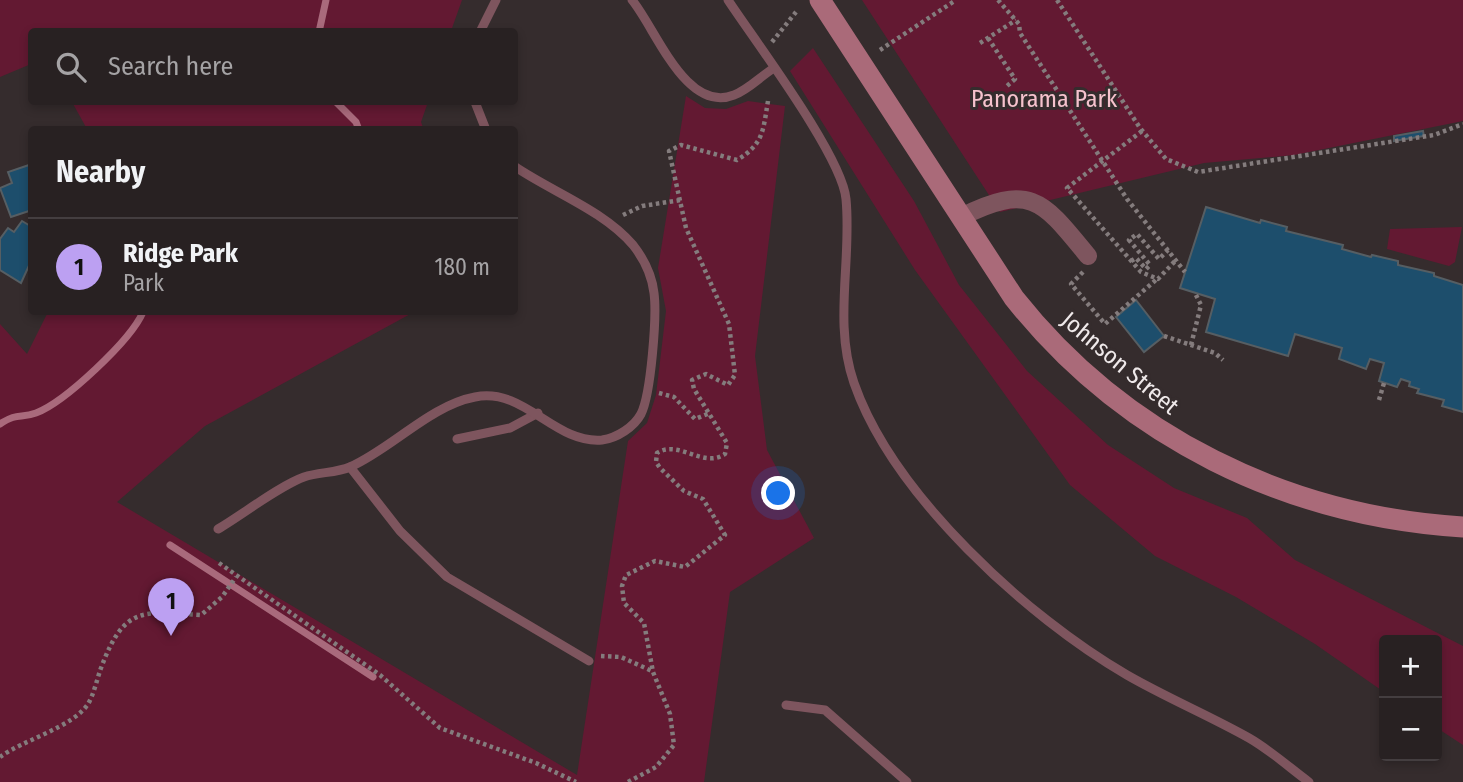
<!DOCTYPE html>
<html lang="en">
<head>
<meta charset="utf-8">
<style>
	body { margin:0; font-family:"Fira Sans Condensed",sans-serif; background:#30292a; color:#f1f3f6 }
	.controls { position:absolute; right:21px; bottom:21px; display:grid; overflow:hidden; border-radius:7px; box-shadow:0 4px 10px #0003 }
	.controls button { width:63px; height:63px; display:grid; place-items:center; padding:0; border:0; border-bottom:2px solid #443e40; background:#282122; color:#f1f3f6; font:35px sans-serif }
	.you { position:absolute; left:779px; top:494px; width:24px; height:24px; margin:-18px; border:5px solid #fff; border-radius:50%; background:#1a73e8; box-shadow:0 0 0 10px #1a73e833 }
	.badge { display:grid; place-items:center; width:46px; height:46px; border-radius:50%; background:#bca0f2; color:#111; font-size:23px; font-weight:700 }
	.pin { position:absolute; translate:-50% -58px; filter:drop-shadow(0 2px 4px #0008) }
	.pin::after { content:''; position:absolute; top:37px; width:24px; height:21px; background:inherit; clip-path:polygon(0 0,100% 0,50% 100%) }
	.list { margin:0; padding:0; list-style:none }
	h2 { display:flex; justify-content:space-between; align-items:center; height:91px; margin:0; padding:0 28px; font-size:30px }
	h2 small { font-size:23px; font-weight:400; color:#a5a3a5 }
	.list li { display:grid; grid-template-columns:46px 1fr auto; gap:21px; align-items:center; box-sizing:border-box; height:98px; padding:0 28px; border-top:2px solid #443e40 }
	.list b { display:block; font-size:26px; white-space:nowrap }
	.list p { margin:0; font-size:23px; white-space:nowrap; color:#a5a3a5 }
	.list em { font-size:23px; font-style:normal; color:#a5a3a5 }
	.icon { flex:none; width:38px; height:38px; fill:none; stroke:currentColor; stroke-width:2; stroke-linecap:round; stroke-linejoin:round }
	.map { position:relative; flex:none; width:1463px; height:782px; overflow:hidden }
	.search { position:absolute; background:#282122; box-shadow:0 4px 10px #0003; left:28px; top:28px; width:490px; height:77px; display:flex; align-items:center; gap:18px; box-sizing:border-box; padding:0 24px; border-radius:7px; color:#a5a3a5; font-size:26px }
	.panel { position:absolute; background:#282122; box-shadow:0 4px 10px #0003; left:28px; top:126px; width:490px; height:189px; border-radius:7px }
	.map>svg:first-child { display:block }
</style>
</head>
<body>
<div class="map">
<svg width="1463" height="782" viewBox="0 0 1463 782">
	<rect width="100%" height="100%" fill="#352c2d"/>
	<!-- green -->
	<g fill="#631932">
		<polygon points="0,0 462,0 451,31 32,32 31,64 0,77"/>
		<polygon points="862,0 1463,0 1463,121 1294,155 1204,163 1000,212"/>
		<polygon points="813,48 914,201 959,285 1027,371 1108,445 1174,488 1247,518 1295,560 1463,646 1463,745 1437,728 1437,640 1384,640 1384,692 1315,644 1236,597 1155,556 1070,485 915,270 790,71"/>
		<polygon points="686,96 705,108 726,109 748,101 785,106 755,356 767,450 814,538 730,592 704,782 0,782 0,324 27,354 48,312 414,312 205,426 117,502 577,775 628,441 647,423 656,395 666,311 658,268"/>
		<polygon points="72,102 428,102 421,122 424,130 87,129"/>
		<polygon points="1462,227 1455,262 1449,266 1387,249 1390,229"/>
	</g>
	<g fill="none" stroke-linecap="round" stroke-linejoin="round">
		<!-- stream -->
		<g stroke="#a96a7c" stroke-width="7">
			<polyline points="319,32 326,0"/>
			<polyline points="336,102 356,122 359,130"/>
			<path d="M0 424C18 412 20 419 36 413 65 402 131 340 143 312"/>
			<polyline points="170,545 373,677"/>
		</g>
	</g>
	<!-- building -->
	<g fill="#1d4e6c" stroke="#565e63" stroke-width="2">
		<polygon points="1423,131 1424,136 1394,141 1394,136"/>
		<polygon points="32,164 32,210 11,217 0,188 12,183 8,172"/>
		<polygon points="1206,207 1260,223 1261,220 1287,227 1286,231 1343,245 1342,249 1371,257 1372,255 1398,261 1398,265 1434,273 1434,276 1463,285 1463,412 1442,406 1444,400 1417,393 1419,389 1409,386 1410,382 1401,379 1397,387 1379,381 1384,363 1370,359 1366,369 1339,359 1342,348 1295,334 1288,356 1206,332 1215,299 1180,288"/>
		<polygon points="22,221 32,227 32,259 21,283 0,270 0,239 8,228 14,232"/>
		<polygon points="1136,300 1164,336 1144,352 1116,317"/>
	</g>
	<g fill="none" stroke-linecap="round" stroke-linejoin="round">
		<!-- path -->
		<g stroke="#847c7d" stroke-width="4.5" stroke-dasharray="3.5 3.5" stroke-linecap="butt">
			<polyline points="998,0 1019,24 1020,33 1127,199 1185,272"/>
			<polyline points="1057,0 1140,128 1166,159 1198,172 1434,135 1463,124"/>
			<polyline points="988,38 1015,79 1007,86"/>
			<polyline points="772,42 796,12"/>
			<polyline points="980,43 1016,20"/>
			<polyline points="880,50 956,0"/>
			<polyline points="1142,131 1067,188 1141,272 1158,279 1177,259"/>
			<polyline points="623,215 642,206 681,200"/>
			<polyline points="1131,261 1136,258 1146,269 1150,265 1129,240 1137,234 1159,259 1168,250"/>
			<polyline points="1083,272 1071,284 1105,324 1157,279"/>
			<polyline points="1164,336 1215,353 1223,360"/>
			<polyline points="1191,345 1201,305 1195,293"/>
			<polyline points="659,393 674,397 695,419 710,413"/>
			<polyline points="1379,400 1384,383"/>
			<polyline points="219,563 380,675 440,728 536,763 576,782"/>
			<polyline points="601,656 621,657 652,671"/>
			<path d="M0 757C23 740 73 727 88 704 94 694 97 679 101 668 124 606 142 611 201 615L222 597 236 577"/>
			<path d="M628 782 656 767 674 745 670 714 653 672 644 623 624 603 622 586 626 575 655 561 685 567 725 535 703 499 684 491 660 468 656 462 657 453C679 439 703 469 725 454L727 443 694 389 692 380 706 374 728 385 735 375 729 324 686 228 669 151 681 145 737 160C764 144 763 130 768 101"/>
		</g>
		<!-- lane -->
		<g stroke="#7e555e" stroke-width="9">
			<path d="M632 0C656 29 686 114 734 95 748 90 761 76 774 68"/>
			<path d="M728 0C755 41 842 156 846 199 852 260 833 323 854 383 893 495 1027 617 1127 675 1167 698 1210 716 1249 738 1270 750 1290 768 1309 782"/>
			<polyline points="480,32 496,0"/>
			<polyline points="475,102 486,130"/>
			<polyline points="457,439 510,428 538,413"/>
			<polyline points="350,467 400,531 447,577 589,661"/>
			<path d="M218 529C242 515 279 486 304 477 319 472 336 473 350 467 391 449 431 405 475 397 525 387 554 444 602 440 617 438 634 427 641 414 651 394 657 316 654 293 652 276 644 259 633 245 603 210 552 192 514 166"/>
			<polyline points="786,705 825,710 907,782"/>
		</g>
		<!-- street -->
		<path stroke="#7e555e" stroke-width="18" d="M961 217C1031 182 1043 201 1088 256"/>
		<!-- secondary -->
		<path stroke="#aa6a79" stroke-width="21" d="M820 0 1014 298C1124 437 1287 516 1463 527"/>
	</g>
	<g text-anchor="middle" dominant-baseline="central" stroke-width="6" stroke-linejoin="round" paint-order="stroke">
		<!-- park labels -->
		<g font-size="24" fill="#f6c2cd" stroke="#352c2d">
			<text x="1044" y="99">Panorama Park</text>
		</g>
		<!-- street labels -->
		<g font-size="24" fill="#efe9ea" stroke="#352c2d">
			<text transform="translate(1120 363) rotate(40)">Johnson Street</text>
		</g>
	</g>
</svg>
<div class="controls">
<button>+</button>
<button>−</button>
</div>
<div class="you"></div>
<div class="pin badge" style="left:171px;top:636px">1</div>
<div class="search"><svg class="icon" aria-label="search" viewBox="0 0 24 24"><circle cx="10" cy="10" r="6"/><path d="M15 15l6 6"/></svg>Search here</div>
<section class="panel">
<h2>Nearby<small></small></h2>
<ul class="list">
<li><span class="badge">1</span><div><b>Ridge Park</b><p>Park</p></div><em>180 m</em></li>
</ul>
</section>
</div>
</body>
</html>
